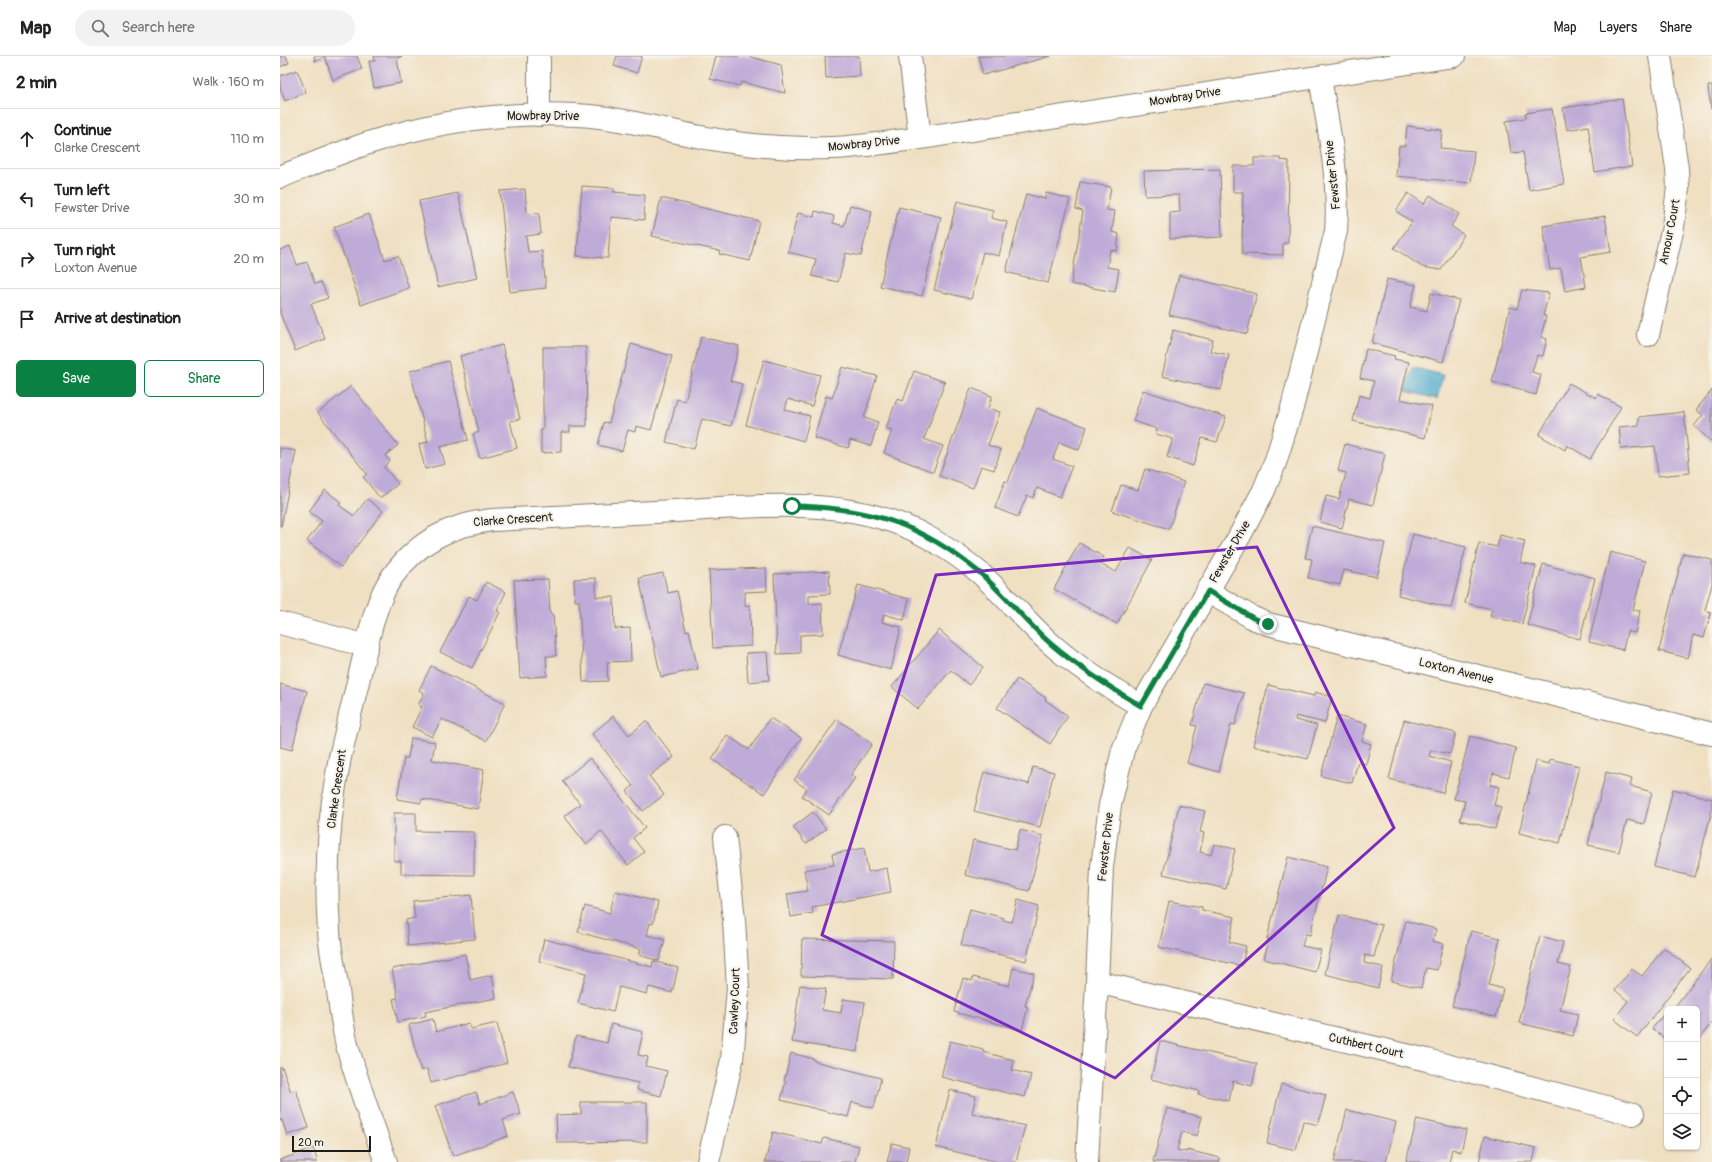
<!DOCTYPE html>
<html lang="en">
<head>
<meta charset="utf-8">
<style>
	body { margin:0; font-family:Pangolin,sans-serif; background:#f2f2f2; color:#202124 }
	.controls { position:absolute; right:12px; bottom:12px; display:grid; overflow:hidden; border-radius:6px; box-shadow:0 1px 3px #0004 }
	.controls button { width:36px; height:36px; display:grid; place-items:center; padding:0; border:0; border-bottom:1px solid #e0e0e0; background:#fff; color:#202124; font:20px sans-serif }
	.scale { position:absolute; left:12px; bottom:10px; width:79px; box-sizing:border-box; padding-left:4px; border:2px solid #1c1c1c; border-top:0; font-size:11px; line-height:14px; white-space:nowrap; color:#1c1c1c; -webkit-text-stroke:3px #f7f3e8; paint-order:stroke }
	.stop { position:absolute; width:12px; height:12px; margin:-9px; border:3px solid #0b8043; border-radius:50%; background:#fff }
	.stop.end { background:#0b8043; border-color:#fff; box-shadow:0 1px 4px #0008 }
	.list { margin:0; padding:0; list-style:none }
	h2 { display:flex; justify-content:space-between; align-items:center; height:52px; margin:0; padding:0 16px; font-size:17px }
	h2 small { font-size:13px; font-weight:400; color:#757577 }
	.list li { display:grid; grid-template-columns:26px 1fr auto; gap:12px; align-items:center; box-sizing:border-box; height:60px; padding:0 16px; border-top:1px solid #e0e0e0 }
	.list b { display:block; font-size:15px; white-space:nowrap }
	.list p { margin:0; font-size:13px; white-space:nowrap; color:#757577 }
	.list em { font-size:13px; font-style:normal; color:#757577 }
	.actions { display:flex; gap:8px; padding:12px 16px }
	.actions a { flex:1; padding:9px 0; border:1px solid #0b8043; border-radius:6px; text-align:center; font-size:14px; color:#0b8043 }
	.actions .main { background:#0b8043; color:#fff }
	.icon { flex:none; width:22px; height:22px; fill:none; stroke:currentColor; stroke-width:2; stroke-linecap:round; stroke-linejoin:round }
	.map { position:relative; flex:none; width:1432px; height:1106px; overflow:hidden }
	header { display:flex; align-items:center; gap:24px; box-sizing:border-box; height:56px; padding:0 20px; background:#fff; border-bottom:1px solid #e0e0e0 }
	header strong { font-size:19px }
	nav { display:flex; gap:22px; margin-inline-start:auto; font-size:14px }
	.search { width:280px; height:36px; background:#f2f2f2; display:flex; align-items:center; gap:10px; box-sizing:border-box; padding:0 14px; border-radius:22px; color:#757577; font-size:15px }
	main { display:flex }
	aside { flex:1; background:#fff }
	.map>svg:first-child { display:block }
</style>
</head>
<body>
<header>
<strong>Map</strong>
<div class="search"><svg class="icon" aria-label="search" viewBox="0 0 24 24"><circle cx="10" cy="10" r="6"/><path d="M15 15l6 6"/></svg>Search here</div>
<nav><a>Map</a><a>Layers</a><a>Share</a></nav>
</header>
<main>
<aside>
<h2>2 min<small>Walk · 160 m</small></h2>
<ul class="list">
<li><svg class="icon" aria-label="ahead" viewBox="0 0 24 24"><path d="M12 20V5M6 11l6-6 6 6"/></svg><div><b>Continue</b><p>Clarke Crescent</p></div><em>110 m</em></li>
<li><svg class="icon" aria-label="left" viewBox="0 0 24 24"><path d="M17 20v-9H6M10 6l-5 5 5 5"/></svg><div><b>Turn left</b><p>Fewster Drive</p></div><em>30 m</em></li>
<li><svg class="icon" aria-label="right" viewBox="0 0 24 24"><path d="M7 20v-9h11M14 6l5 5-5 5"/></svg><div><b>Turn right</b><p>Loxton Avenue</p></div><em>20 m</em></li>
<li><svg class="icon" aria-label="arrive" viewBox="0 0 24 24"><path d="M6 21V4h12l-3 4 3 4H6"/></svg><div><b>Arrive at destination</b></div></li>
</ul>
<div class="actions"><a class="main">Save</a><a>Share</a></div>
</aside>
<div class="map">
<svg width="1432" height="1106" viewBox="0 0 1432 1106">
	<rect width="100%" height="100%" fill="#f7f3e8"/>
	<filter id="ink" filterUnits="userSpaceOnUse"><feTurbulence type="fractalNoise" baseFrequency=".025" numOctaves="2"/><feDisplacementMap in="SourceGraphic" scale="8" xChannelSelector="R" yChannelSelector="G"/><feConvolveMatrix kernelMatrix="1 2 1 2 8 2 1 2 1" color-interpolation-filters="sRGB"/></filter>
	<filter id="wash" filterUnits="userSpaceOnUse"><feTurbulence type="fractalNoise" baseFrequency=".012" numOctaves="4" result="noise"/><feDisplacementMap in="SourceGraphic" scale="16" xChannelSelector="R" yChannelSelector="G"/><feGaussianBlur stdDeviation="0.9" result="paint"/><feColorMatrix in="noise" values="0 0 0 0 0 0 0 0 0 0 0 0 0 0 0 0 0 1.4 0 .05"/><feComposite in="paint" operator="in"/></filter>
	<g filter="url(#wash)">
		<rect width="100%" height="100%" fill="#f0e0c2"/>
		<!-- water -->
		<polygon fill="#53acd0" stroke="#386476" points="1132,311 1163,319 1157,343 1126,335"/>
		<g id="blocks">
			<!-- building -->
			<g fill="#bfabd8">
				<polygon points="0,0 6,0 9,7 0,11"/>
				<polygon points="34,0 77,0 82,13 53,24 45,1 35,5"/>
				<polygon points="94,0 122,0 117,2 121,27 94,32 89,5 95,5"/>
				<polygon points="337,0 362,0 357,17 334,10"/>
				<polygon points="436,0 467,0 501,9 505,37 461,26 460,30 430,23"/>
				<polygon points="545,0 579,0 580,20 546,22"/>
				<polygon points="698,0 771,0 703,19"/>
				<polygon points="17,14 26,36 5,45 0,32 0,20"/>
				<polygon points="1428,30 1432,30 1432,52 1431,53"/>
				<polygon points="1342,43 1352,110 1315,116 1308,70 1287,74 1283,52"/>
				<polygon points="1272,53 1284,128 1249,134 1243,96 1231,97 1226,65 1246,62 1245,57"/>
				<polygon points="1127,70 1162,74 1160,92 1194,95 1191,127 1116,120 1119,90 1125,90"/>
				<polygon points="974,102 1000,102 1000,104 1009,105 1008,187 1003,187 1003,199 962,198 963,136 953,136 953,110 974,110"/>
				<polygon points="940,113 942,181 890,183 890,157 900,156 899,139 865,140 864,115"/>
				<polygon points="800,126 831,131 827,154 835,155 832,176 839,178 837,195 830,194 827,211 839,213 835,236 791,228 803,155 796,153"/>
				<polygon points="302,130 334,132 334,136 365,139 364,164 331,161 328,202 297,200"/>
				<polygon points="245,133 247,158 259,157 261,178 246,180 248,196 262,195 266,232 230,236 220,135"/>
				<polygon points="178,137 197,222 158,231 139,145"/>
				<polygon points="766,137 790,143 768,227 726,216 746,138 765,143"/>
				<polygon points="1128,137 1144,148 1150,139 1179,158 1171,170 1184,179 1161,214 1142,211 1114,192 1132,166 1116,155"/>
				<polygon points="381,142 479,165 470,205 439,198 440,195 372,180"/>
				<polygon points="677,145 713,154 711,162 727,166 719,200 703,196 691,243 654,234"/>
				<polygon points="570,149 592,155 581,200 566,197 558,226 532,220 536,203 508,196 518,157 534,161 535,155 554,160 553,167 564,170"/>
				<polygon points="619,151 661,161 642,240 600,230"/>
				<polygon points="89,158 105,204 118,200 129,232 81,249 54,171"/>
				<polygon points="1325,160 1331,196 1301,201 1306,231 1285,235 1281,212 1270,214 1263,170"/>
				<polygon points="10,190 17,209 27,206 35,228 41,226 48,242 31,248 45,283 15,295 0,257 0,194"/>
				<polygon points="899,219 977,238 967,278 889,259"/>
				<polygon points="1107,223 1136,229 1130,251 1147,255 1151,237 1179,244 1163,306 1092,287"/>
				<polygon points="1242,234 1269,237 1263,260 1266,260 1261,281 1267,283 1263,300 1257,299 1252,316 1261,319 1256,339 1244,336 1244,334 1212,326 1230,251 1237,253"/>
				<polygon points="893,274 933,284 930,295 949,299 941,334 882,320"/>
				<polygon points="421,281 459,290 450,325 462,328 451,370 422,363 414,393 386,386 397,343 405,345"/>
				<polygon points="351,288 392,300 371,374 356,370 355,376 348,374 342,395 318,389 324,366 329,367"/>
				<polygon points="222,289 240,363 230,365 237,392 200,402 193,378 199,376 180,300"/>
				<polygon points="263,291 306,291 307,370 290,370 290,376 281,376 281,396 261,397 261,374 263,374"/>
				<polygon points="1086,293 1115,300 1114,303 1129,306 1120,343 1152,350 1145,382 1073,365 1079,339 1090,342 1094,325 1080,322"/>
				<polygon points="484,304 540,319 532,350 508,343 505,354 530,360 524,385 466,369"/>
				<polygon points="168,305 188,384 160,391 165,408 145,413 139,388 148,386 130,315"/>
				<polygon points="562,311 597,320 584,362 598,366 591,390 570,384 568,392 534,382 546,340 552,342"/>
				<polygon points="634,315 665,326 644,383 663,390 653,416 604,397 612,374 606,372 617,343 623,345"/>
				<polygon points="1289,327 1316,342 1318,338 1341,351 1310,403 1287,389 1285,394 1259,379"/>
				<polygon points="71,330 118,389 105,400 110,405 104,411 118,428 100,442 83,421 87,418 38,357"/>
				<polygon points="691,332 712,340 708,352 720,356 708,389 721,394 714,414 701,410 693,432 659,420"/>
				<polygon points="863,334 946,361 937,386 922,382 913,410 887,401 893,383 876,378 877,373 853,365"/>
				<polygon points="1432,334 1432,386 1414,370 1423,359 1416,354"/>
				<polygon points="757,352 807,371 799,394 779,386 773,403 792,410 780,441 757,432 753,442 747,439 738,461 715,452 725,425 728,426"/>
				<polygon points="1404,356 1410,417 1378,420 1375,390 1341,393 1339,371 1359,369 1359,361"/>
				<polygon points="1065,388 1105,398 1093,449 1069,443 1062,472 1040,466 1046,440 1059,443 1066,417 1058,415"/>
				<polygon points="0,392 16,395 1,470 0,470"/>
				<polygon points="865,413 904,426 889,473 832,455 841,429 858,434"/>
				<polygon points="45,434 61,446 59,449 74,460 87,443 103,455 61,511 27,485 42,465 29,455"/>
				<polygon points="1032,470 1105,487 1097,521 1064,514 1060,529 1028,522 1032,503 1025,502"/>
				<polygon points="1133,478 1186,491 1171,552 1118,539"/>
				<polygon points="1220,479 1245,485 1240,506 1256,510 1242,568 1210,560 1212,553 1185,547 1199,487 1217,491"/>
				<polygon points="799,487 824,501 820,508 836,516 850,492 872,504 837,568 774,533"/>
				<polygon points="1330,496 1365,505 1353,554 1360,555 1355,577 1347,575 1343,594 1309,586"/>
				<polygon points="1403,497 1432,504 1432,528 1425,554 1431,556 1424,582 1413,579 1408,602 1379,595"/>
				<polygon points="1263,508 1315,522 1300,583 1247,569"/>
				<polygon points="486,512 487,535 465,536 465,550 470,549 471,590 433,592 429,514"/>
				<polygon points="549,515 550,538 529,539 529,548 542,547 543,578 520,579 520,597 497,598 494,518"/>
				<polygon points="383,517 388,537 397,535 406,575 409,574 418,613 381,621 359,522"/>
				<polygon points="316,522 316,541 334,541 335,573 350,572 351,605 327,606 328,625 303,626 299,545 295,545 294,523"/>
				<polygon points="268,523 270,558 273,558 276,600 266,600 267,620 240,622 234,524"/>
				<polygon points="206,526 226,536 217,555 220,556 192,612 160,596 189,540 197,544"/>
				<polygon points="578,529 629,543 624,564 604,558 602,566 621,571 611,614 558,599"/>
				<polygon points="659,574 703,611 689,629 671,614 638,653 612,631"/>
				<polygon points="487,596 489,624 468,626 466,597"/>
				<polygon points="151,610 225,647 206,685 162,663 152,681 132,671 142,651 138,649 144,637 139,634"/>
				<polygon points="737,623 766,642 765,644 788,660 770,688 717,652"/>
				<polygon points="923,627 964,637 955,669 951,668 939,716 907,707 917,670 912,669"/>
				<polygon points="0,628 27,635 12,694 0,691"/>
				<polygon points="988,629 1034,640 1035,636 1052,641 1045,667 1016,660 1015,664 1037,669 1028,703 973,690"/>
				<polygon points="333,660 349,679 366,665 394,701 369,720 384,739 363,755 347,735 353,730 312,678"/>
				<polygon points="1057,660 1087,668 1082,685 1091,688 1086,708 1078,706 1072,727 1041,720"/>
				<polygon points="490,662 521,682 484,738 432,703 447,679 469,694"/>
				<polygon points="557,663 592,688 571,719 575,722 549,759 522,740 527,733 514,724"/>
				<polygon points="1124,664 1176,677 1170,698 1151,694 1149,700 1171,706 1163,737 1109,723"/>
				<polygon points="1190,680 1236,692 1229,721 1213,717 1210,729 1219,731 1214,749 1221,751 1215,773 1180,764 1185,745 1174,743"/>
				<polygon points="131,682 155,686 152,704 204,714 198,753 142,743 141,747 117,743 124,702 128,702"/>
				<polygon points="310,702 365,772 353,782 364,796 348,809 321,775 306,788 284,760 300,748 282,725"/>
				<polygon points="1270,703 1299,710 1280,787 1239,777 1256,705 1269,708"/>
				<polygon points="753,711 774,716 760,771 694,755 704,716 749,728"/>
				<polygon points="1326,716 1352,723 1350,730 1372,736 1364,768 1347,764 1339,796 1308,789"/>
				<polygon points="1393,733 1432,743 1432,754 1415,821 1374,811"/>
				<polygon points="899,749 925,755 920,776 924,777 920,796 931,799 934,788 955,793 946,833 883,818"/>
				<polygon points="533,756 546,773 526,788 513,771"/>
				<polygon points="114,757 136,757 136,775 194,776 194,819 121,818 121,805 114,805"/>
				<polygon points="740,774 763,780 749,835 685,819 693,784 735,794"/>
				<polygon points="584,792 588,816 607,812 611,836 532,851 533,857 511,861 507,838 528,835 524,814 554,809 552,798"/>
				<polygon points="1008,801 1047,811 1030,879 1025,878 1022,890 1041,894 1035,916 984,903 989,883 987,883"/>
				<polygon points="335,835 378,846 373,868 370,867 367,879 385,884 379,905 359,899 361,893 298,876 305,850 330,857"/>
				<polygon points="191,839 195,883 128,890 126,864 135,862 133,845"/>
				<polygon points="738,844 759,850 746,905 681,889 690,853 724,862 723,864 732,866"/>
				<polygon points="889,845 922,851 922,854 955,861 949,886 966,890 962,910 879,891"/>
				<polygon points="1059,859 1102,869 1094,901 1085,899 1084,907 1103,911 1098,932 1045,918"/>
				<polygon points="1126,865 1156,873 1153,885 1163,888 1157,914 1146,912 1141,932 1111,925"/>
				<polygon points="1191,875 1220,882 1209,929 1223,933 1216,961 1172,950"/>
				<polygon points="1260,880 1283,886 1278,908 1291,911 1280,954 1298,958 1293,980 1239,967"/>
				<polygon points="264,883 372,911 373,905 398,912 392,937 369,931 367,938 339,931 333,956 298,947 306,917 259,905"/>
				<polygon points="522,883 614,885 613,923 521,920"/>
				<polygon points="1384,892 1410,912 1357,981 1334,963 1348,945 1335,934 1352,913 1362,920"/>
				<polygon points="185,898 190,924 212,919 216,942 145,956 146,960 118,966 113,943 118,942 112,913"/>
				<polygon points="1432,902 1432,966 1417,986 1417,953 1393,953"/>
				<polygon points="733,912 754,917 745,950 748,951 742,974 674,956 683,922 692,925 693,921 729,930"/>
				<polygon points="520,929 546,933 542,954 561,957 563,943 585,946 577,996 512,986"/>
				<polygon points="1384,958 1387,960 1387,984 1372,973"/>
				<polygon points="153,963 156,976 189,967 191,973 217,967 227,1007 151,1027 147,1013 141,1015 129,969"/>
				<polygon points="331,968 363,976 358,999 368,1001 366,1010 387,1015 381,1040 357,1034 358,1027 288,1011 296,980 327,987"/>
				<polygon points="670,985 703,993 703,996 734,1004 732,1014 751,1019 745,1041 661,1021"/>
				<polygon points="880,985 977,1008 972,1030 953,1025 949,1045 918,1038 919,1035 871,1023"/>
				<polygon points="511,997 534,1003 534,1005 601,1022 594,1052 572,1046 568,1061 501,1044 506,1025 504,1025"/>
				<polygon points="2,1011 11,1036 16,1034 29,1072 7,1079 2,1064 0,1065 0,1012"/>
				<polygon points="1001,1028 1046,1039 1038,1069 1023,1065 1016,1094 987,1087"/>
				<polygon points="670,1034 696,1040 692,1057 745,1070 736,1106 718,1106 656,1091"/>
				<polygon points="196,1036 200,1048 233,1036 241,1058 223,1064 228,1080 173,1100 155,1050"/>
				<polygon points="301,1046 367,1046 367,1086 277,1087 276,1059 301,1058"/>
				<polygon points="887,1052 922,1061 917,1080 902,1076 897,1094 907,1096 907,1094 940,1102 939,1106 873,1106"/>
				<polygon points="1067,1054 1116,1066 1106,1106 1054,1106"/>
				<polygon points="1137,1063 1186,1074 1181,1096 1172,1093 1169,1106 1126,1106"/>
				<polygon points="493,1076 542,1088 544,1082 579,1090 575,1106 485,1106"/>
				<polygon points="1205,1080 1256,1092 1253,1106 1199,1106"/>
				<polygon points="612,1087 629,1091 626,1106 607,1106"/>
				<polygon points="33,1092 38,1106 0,1106 0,1104"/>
			</g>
		</g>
	</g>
	<g filter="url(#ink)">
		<use href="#blocks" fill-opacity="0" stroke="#867e6f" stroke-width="1"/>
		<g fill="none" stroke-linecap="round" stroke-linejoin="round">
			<!-- minor casing -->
			<g stroke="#867e6f" stroke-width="24">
				<g id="minor">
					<polyline points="259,0 259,59"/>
					<polyline points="630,0 640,82"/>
					<path d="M0 121C33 108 65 94 98 84 162 64 230 56 296 59 346 61 395 78 444 85 480 91 516 93 552 92 582 91 611 86 640 82L1174 0"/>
					<polyline points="1368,279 1393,171 1398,132 1397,112 1380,0"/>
					<polyline points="927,535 973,562 988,568 1432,678"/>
					<polyline points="0,567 87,590"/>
					<polyline points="817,926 1147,1004 1353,1058"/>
					<path d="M106 1106C92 1067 78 1029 67 989 62 969 60 948 57 928 54 911 50 893 49 875 45 818 49 757 60 701 67 672 74 643 81 613 88 585 95 545 112 521 138 485 170 469 212 464 273 461 334 458 395 455 481 450 574 438 651 483 668 493 686 505 701 518 725 540 746 565 770 587 798 612 829 631 861 650"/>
					<polyline points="428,1106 452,1004 458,932 454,864 445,781"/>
					<path d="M807 1106 817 926 822 811 830 749 843 694 861 650 959 481 984 434 995 407 1012 352 1056 175C1060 123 1048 71 1040 21"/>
				</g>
			</g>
			<!-- minor -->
			<use href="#minor" stroke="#fff" stroke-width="22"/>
		</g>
	</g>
	<g fill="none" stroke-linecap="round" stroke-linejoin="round" filter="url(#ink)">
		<!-- route -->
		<path stroke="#0b8043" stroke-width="5" d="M512 450C589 451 641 468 700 517 725 539 746 566 771 588 799 612 829 631 861 650L928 535 973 562 988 568"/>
	</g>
	<!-- marked area -->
	<path fill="none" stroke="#7b2cbf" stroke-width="3" stroke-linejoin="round" d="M977 491 1114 772 835 1022 542 879 656 519Z"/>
	<g text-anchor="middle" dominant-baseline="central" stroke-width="4" stroke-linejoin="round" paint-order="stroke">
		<!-- street labels -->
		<g font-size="12" fill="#1c1c1c" stroke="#f7f3e8">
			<text transform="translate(905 41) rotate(-9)">Mowbray Drive</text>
			<text x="263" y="60">Mowbray Drive</text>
			<text transform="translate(584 88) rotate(-6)">Mowbray Drive</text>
			<text transform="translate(1053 119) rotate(-96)">Fewster Drive</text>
			<text transform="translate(1390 176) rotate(-79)">Amour Court</text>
			<text transform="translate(233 464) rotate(-4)">Clarke Crescent</text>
			<text transform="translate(950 496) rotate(-60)">Fewster Drive</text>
			<text transform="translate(1176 615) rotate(14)">Loxton Avenue</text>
			<text transform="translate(57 733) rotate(-82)">Clarke Crescent</text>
			<text transform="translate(826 791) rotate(-84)">Fewster Drive</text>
			<text transform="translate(455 945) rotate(-88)">Cawley Court</text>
			<text transform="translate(1086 990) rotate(13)">Cuthbert Court</text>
		</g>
	</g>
</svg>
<div class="controls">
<button>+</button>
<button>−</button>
<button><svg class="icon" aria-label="locate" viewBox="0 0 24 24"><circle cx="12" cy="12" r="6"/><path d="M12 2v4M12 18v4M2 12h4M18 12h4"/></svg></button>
<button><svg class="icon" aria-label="layers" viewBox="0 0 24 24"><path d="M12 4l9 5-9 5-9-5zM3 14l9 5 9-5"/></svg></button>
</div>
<div class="scale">20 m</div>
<div class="stop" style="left:512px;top:450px"></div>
<div class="stop end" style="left:988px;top:568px"></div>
</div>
</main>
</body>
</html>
